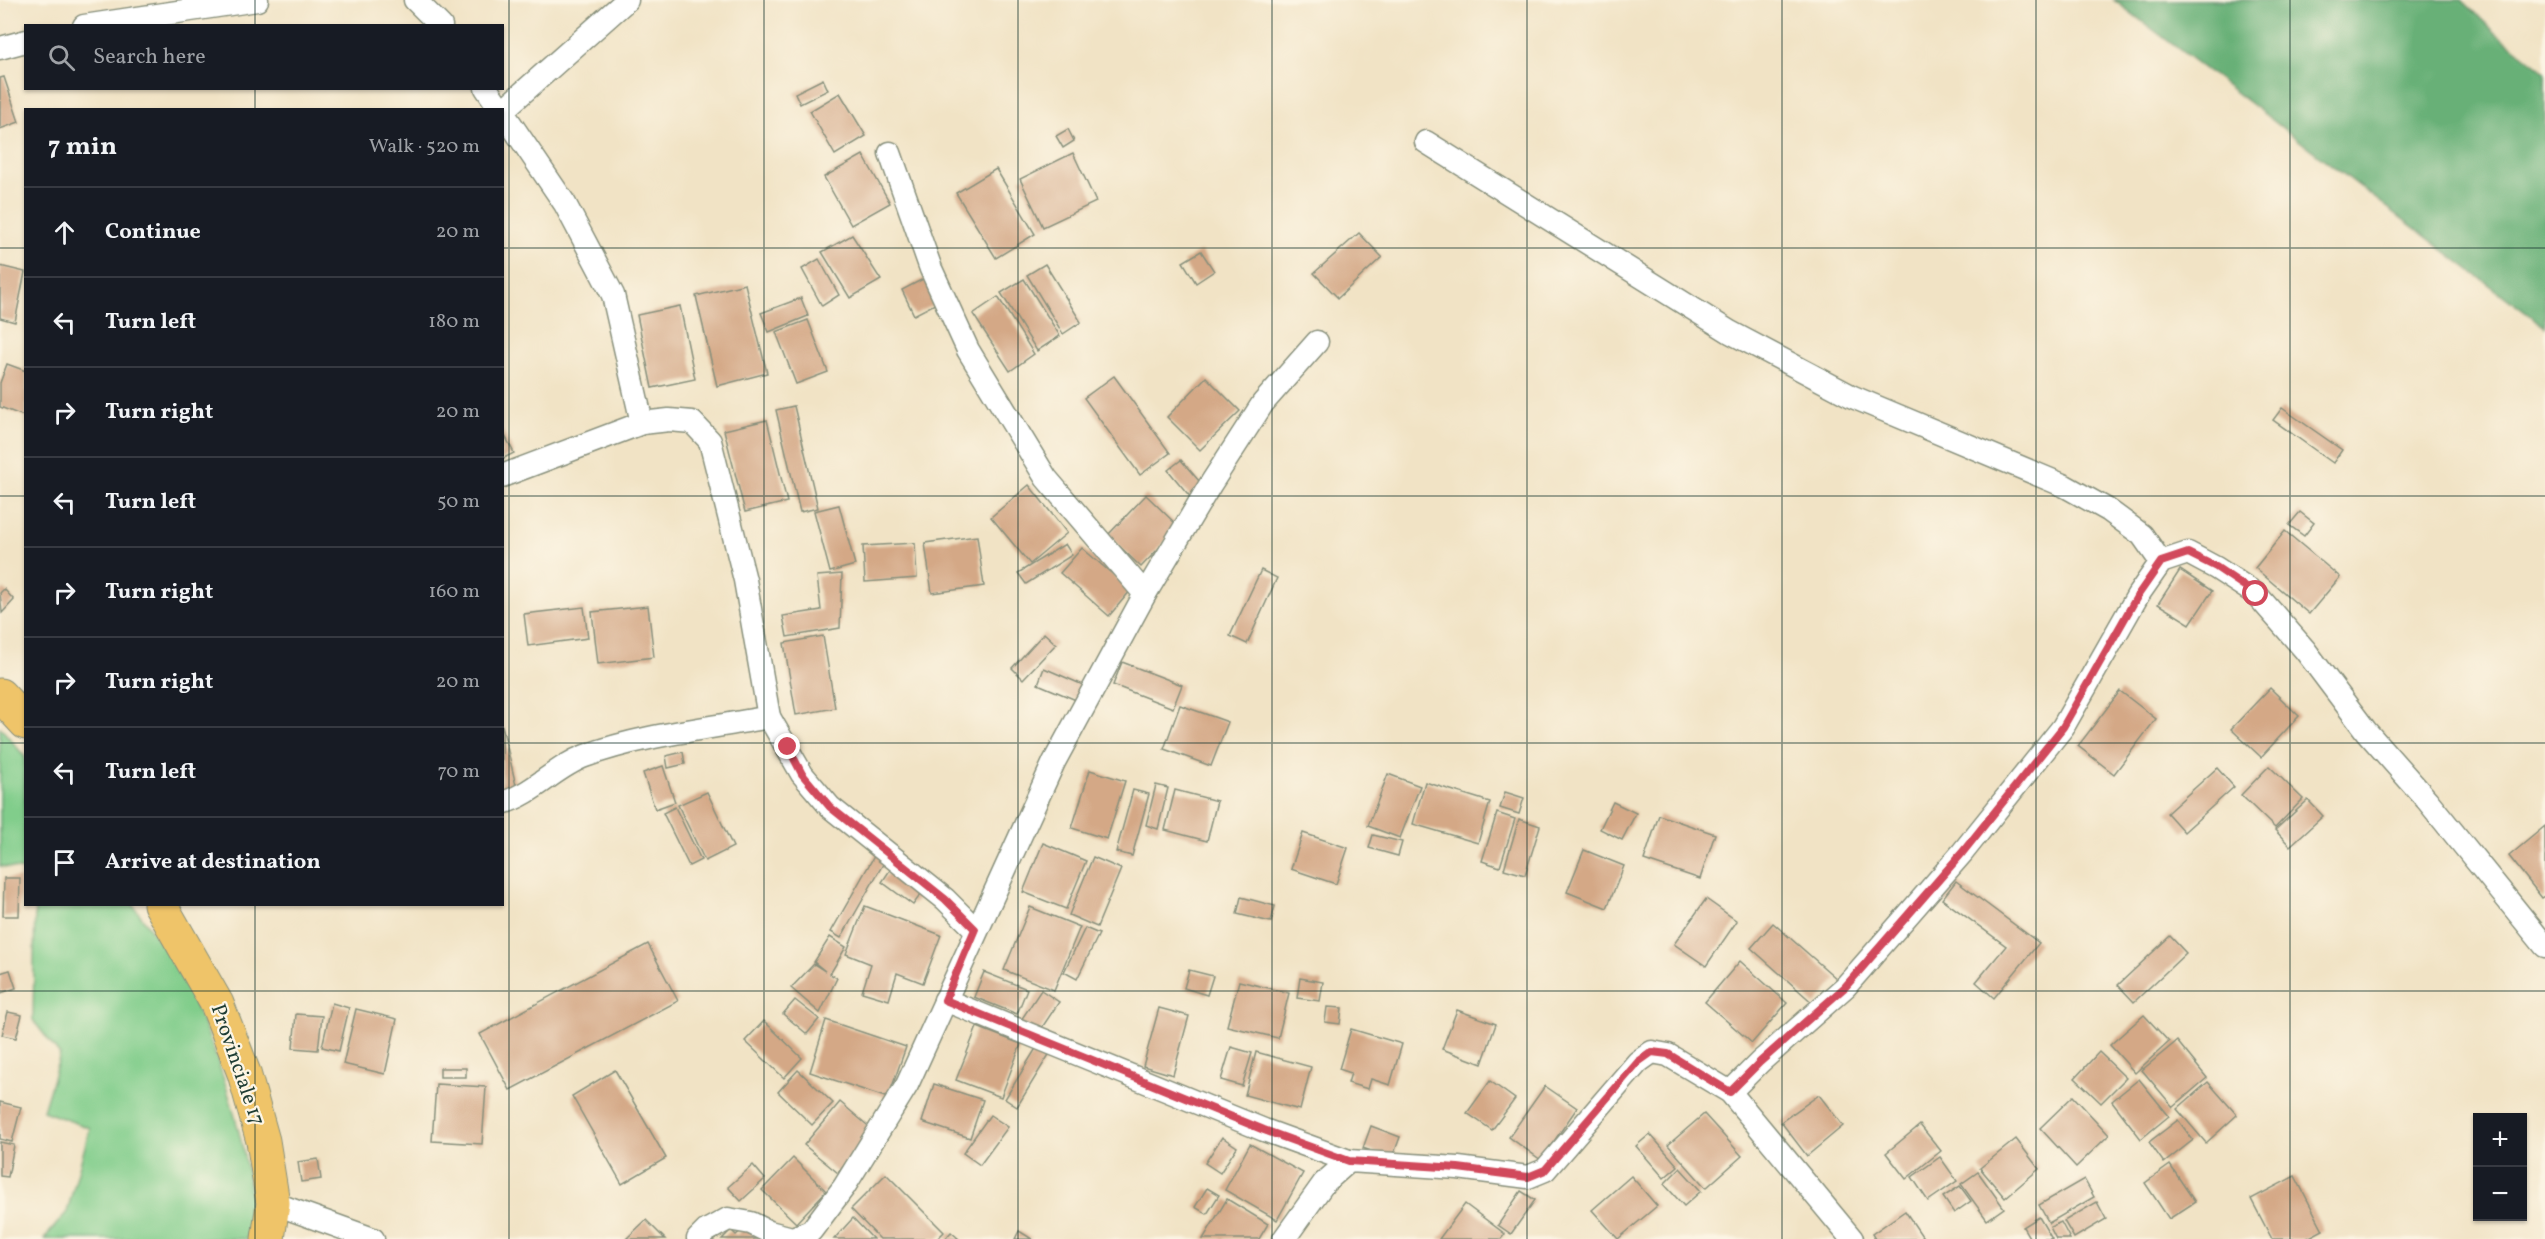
<!DOCTYPE html>
<html lang="en">
<head>
<meta charset="utf-8">
<style>
	body { margin:0; font-family:Vollkorn,serif; background:#20242c; color:#f1f3f6 }
	.controls { position:absolute; right:18px; bottom:18px; display:grid; overflow:hidden; border-radius:0px; box-shadow:0 2px 4px #0004 }
	.controls button { width:54px; height:54px; display:grid; place-items:center; padding:0; border:0; border-bottom:2px solid #363941; background:#171b24; color:#f1f3f6; font:30px sans-serif }
	.stop { position:absolute; width:18px; height:18px; margin:-14px; border:4px solid #d1495b; border-radius:50%; background:#fff }
	.stop.end { background:#d1495b; border-color:#fff; box-shadow:0 2px 6px #0008 }
	.list { margin:0; padding:0; list-style:none }
	h2 { display:flex; justify-content:space-between; align-items:center; height:78px; margin:0; padding:0 24px; font-size:26px }
	h2 small { font-size:20px; font-weight:400; color:#9ea1a6 }
	.list li { display:grid; grid-template-columns:39px 1fr auto; gap:18px; align-items:center; box-sizing:border-box; height:90px; padding:0 24px; border-top:2px solid #363941 }
	.list b { display:block; font-size:22px; white-space:nowrap }
	.list em { font-size:20px; font-style:normal; color:#9ea1a6 }
	.icon { flex:none; width:33px; height:33px; fill:none; stroke:currentColor; stroke-width:2; stroke-linecap:round; stroke-linejoin:round }
	.map { position:relative; flex:none; width:2545px; height:1239px; overflow:hidden }
	.search { position:absolute; background:#171b24; box-shadow:0 2px 4px #0004; left:24px; top:24px; width:480px; height:66px; display:flex; align-items:center; gap:15px; box-sizing:border-box; padding:0 21px; border-radius:0px; color:#9ea1a6; font-size:22px }
	.panel { position:absolute; background:#171b24; box-shadow:0 2px 4px #0004; left:24px; top:108px; width:480px; height:798px; border-radius:0px }
	.map>svg:first-child { display:block }
</style>
</head>
<body>
<div class="map">
<svg width="2545" height="1239" viewBox="0 0 2545 1239">
	<rect width="100%" height="100%" fill="#fcf5e5"/>
	<filter id="ink" filterUnits="userSpaceOnUse"><feTurbulence type="fractalNoise" baseFrequency=".0167" numOctaves="2"/><feDisplacementMap in="SourceGraphic" scale="12" xChannelSelector="R" yChannelSelector="G"/><feConvolveMatrix kernelMatrix="1 2 1 2 8 2 1 2 1" color-interpolation-filters="sRGB"/></filter>
	<filter id="wash" filterUnits="userSpaceOnUse"><feTurbulence type="fractalNoise" baseFrequency=".008" numOctaves="4" result="noise"/><feDisplacementMap in="SourceGraphic" scale="24" xChannelSelector="R" yChannelSelector="G"/><feGaussianBlur stdDeviation="1.35" result="paint"/><feColorMatrix in="noise" values="0 0 0 0 0 0 0 0 0 0 0 0 0 0 0 0 0 1.4 0 .05"/><feComposite in="paint" operator="in"/></filter>
	<g filter="url(#wash)">
		<rect width="100%" height="100%" fill="#f1e3c5"/>
		<!-- green -->
		<g fill="#81cd8b" stroke="#508560" stroke-width="1.5">
			<polygon points="0,727 25,757 25,870 0,866"/>
			<path d="M35 905H133C149 928 168 951 181 977 213 1035 246 1136 251 1203 252 1215 249 1227 247 1239H44L67 1212 90 1128 43 1111 60 1055 33 1020Z"/>
		</g>
		<!-- forest -->
		<polygon fill="#68b077" stroke="#447656" stroke-width="1.5" points="2114,0 2461,0 2497,34 2545,72 2545,327"/>
		<g id="blocks">
			<!-- building -->
			<g fill="#d4a886">
				<polygon points="4,77 19,122 0,129 0,78"/>
				<polygon points="823,79 828,90 800,104 795,93"/>
				<polygon points="840,93 866,136 835,155 810,111"/>
				<polygon points="1068,129 1074,141 1063,148 1056,136"/>
				<polygon points="1073,153 1096,202 1043,227 1020,179"/>
				<polygon points="863,155 890,203 851,225 824,177"/>
				<polygon points="996,169 1035,234 996,258 956,193"/>
				<polygon points="1359,233 1382,257 1338,298 1314,273"/>
				<polygon points="852,235 881,280 850,298 822,252"/>
				<polygon points="1201,251 1214,271 1196,283 1183,262"/>
				<polygon points="819,259 839,295 822,306 802,269"/>
				<polygon points="1045,264 1081,322 1063,334 1027,275"/>
				<polygon points="0,266 25,272 15,322 0,318"/>
				<polygon points="925,278 937,303 914,315 902,290"/>
				<polygon points="1024,279 1060,336 1037,351 1001,293"/>
				<polygon points="745,284 767,373 717,386 696,296"/>
				<polygon points="998,297 1034,354 1010,371 973,314"/>
				<polygon points="801,298 808,316 769,332 761,313"/>
				<polygon points="680,306 695,379 652,388 637,315"/>
				<polygon points="808,320 828,372 796,384 776,332"/>
				<polygon points="7,364 26,371 26,417 0,407 0,383"/>
				<polygon points="1114,376 1170,453 1140,475 1084,398"/>
				<polygon points="1206,377 1240,411 1200,450 1167,417"/>
				<polygon points="794,406 818,508 800,512 776,410"/>
				<polygon points="2282,408 2342,450 2333,463 2273,420"/>
				<polygon points="767,420 787,502 745,512 724,430"/>
				<polygon points="502,430 514,453 502,459"/>
				<polygon points="1181,460 1205,488 1192,499 1168,470"/>
				<polygon points="1029,485 1067,533 1030,564 991,517"/>
				<polygon points="1146,495 1179,527 1141,567 1108,535"/>
				<polygon points="839,505 855,565 830,572 814,511"/>
				<polygon points="2300,512 2314,523 2304,536 2289,525"/>
				<polygon points="2285,531 2340,577 2309,614 2255,568"/>
				<polygon points="977,536 984,586 932,593 925,543"/>
				<polygon points="915,543 917,578 865,582 863,546"/>
				<polygon points="1065,544 1072,555 1026,584 1018,573"/>
				<polygon points="1082,548 1131,590 1109,616 1060,573"/>
				<polygon points="1261,570 1277,578 1247,644 1230,636"/>
				<polygon points="2180,570 2212,591 2190,624 2158,604"/>
				<polygon points="842,574 840,628 787,637 783,616 821,610 817,576"/>
				<polygon points="4,589 14,600 2,613 0,593"/>
				<polygon points="648,606 654,657 598,664 592,612"/>
				<polygon points="584,607 588,638 528,646 524,614"/>
				<polygon points="1044,633 1056,644 1023,679 1012,668"/>
				<polygon points="823,636 835,708 796,715 784,643"/>
				<polygon points="1122,662 1182,685 1173,708 1113,685"/>
				<polygon points="1044,668 1083,685 1076,700 1038,684"/>
				<polygon points="2270,688 2299,716 2261,757 2231,729"/>
				<polygon points="2120,691 2156,719 2114,774 2078,746"/>
				<polygon points="1180,705 1228,722 1211,766 1164,749"/>
				<polygon points="502,725 517,790 502,793"/>
				<polygon points="683,752 685,764 668,768 666,756"/>
				<polygon points="663,766 675,802 655,809 643,773"/>
				<polygon points="2269,766 2303,799 2275,828 2241,795"/>
				<polygon points="2217,768 2234,787 2184,832 2167,813"/>
				<polygon points="1090,770 1125,781 1107,839 1072,828"/>
				<polygon points="1388,774 1420,786 1400,838 1368,826"/>
				<polygon points="1425,782 1490,802 1478,843 1413,824"/>
				<polygon points="1156,785 1168,788 1158,829 1146,825"/>
				<polygon points="1133,790 1149,794 1132,856 1116,852"/>
				<polygon points="1175,790 1217,801 1207,841 1165,830"/>
				<polygon points="707,792 733,847 705,861 678,805"/>
				<polygon points="1505,792 1524,798 1519,814 1500,808"/>
				<polygon points="2308,800 2323,816 2290,846 2275,830"/>
				<polygon points="1613,802 1636,813 1622,840 1600,829"/>
				<polygon points="675,807 701,860 689,866 663,813"/>
				<polygon points="1497,813 1515,819 1500,867 1482,861"/>
				<polygon points="1659,815 1715,834 1700,879 1644,860"/>
				<polygon points="1519,819 1540,826 1525,875 1504,869"/>
				<polygon points="2545,826 2545,896 2542,898 2509,856"/>
				<polygon points="1303,833 1348,848 1336,884 1291,869"/>
				<polygon points="1373,835 1402,842 1398,856 1369,848"/>
				<polygon points="1043,843 1086,861 1066,909 1023,892"/>
				<polygon points="1584,850 1624,866 1607,908 1567,892"/>
				<polygon points="877,851 887,857 841,938 831,932"/>
				<polygon points="1093,857 1121,869 1097,927 1069,915"/>
				<polygon points="892,867 924,890 913,905 882,882"/>
				<polygon points="4,878 20,878 19,916 3,916"/>
				<polygon points="1956,881 2039,943 1994,998 1976,982 2006,946 1942,899"/>
				<polygon points="1241,897 1275,906 1271,922 1237,914"/>
				<polygon points="1706,899 1737,921 1706,966 1674,944"/>
				<polygon points="865,906 941,935 923,983 897,973 889,1000 862,992 871,964 846,954"/>
				<polygon points="1030,907 1080,927 1054,990 1004,970"/>
				<polygon points="1773,923 1837,979 1815,1005 1751,948"/>
				<polygon points="1085,928 1099,934 1077,979 1064,972"/>
				<polygon points="2170,936 2186,953 2134,1002 2118,985"/>
				<polygon points="830,937 846,947 830,974 837,978 820,1013 791,988 814,964 825,971 814,962"/>
				<polygon points="648,944 678,1001 510,1090 480,1034"/>
				<polygon points="1740,961 1787,1003 1752,1043 1705,1002"/>
				<polygon points="10,970 16,988 1,993 0,973"/>
				<polygon points="1189,970 1213,976 1207,995 1184,988"/>
				<polygon points="984,972 1027,989 1017,1014 974,997"/>
				<polygon points="1300,978 1323,982 1320,1001 1297,998"/>
				<polygon points="1239,981 1289,993 1278,1038 1227,1026"/>
				<polygon points="1041,990 1059,1002 1037,1035 1019,1023"/>
				<polygon points="795,1000 819,1019 807,1034 783,1014"/>
				<polygon points="332,1003 349,1008 339,1051 322,1047"/>
				<polygon points="1327,1007 1342,1008 1340,1024 1325,1022"/>
				<polygon points="1159,1008 1189,1016 1173,1075 1143,1066"/>
				<polygon points="356,1009 397,1019 385,1074 343,1064"/>
				<polygon points="1457,1010 1496,1024 1482,1064 1442,1049"/>
				<polygon points="8,1012 22,1015 16,1038 2,1035"/>
				<polygon points="296,1014 322,1016 318,1050 293,1048"/>
				<polygon points="2144,1015 2169,1042 2135,1073 2110,1045"/>
				<polygon points="826,1020 906,1047 888,1098 810,1072"/>
				<polygon points="764,1021 802,1058 784,1078 745,1041"/>
				<polygon points="977,1027 1021,1044 1001,1097 956,1080"/>
				<polygon points="1351,1029 1402,1044 1390,1085 1371,1079 1368,1089 1348,1083 1351,1073 1339,1069"/>
				<polygon points="2177,1041 2207,1078 2173,1107 2142,1070"/>
				<polygon points="1038,1045 1050,1053 1017,1107 1005,1099"/>
				<polygon points="1231,1047 1252,1053 1242,1086 1221,1080"/>
				<polygon points="1256,1052 1311,1067 1300,1110 1245,1095"/>
				<polygon points="2099,1052 2126,1078 2101,1103 2075,1078"/>
				<rect x="440" y="1068" width="26" height="9"/>
				<polygon points="615,1070 666,1158 622,1184 572,1096"/>
				<polygon points="798,1070 833,1103 812,1125 778,1092"/>
				<polygon points="2139,1079 2169,1116 2141,1139 2112,1101"/>
				<polygon points="1490,1081 1515,1099 1492,1130 1467,1113"/>
				<polygon points="2208,1082 2237,1115 2206,1143 2177,1109"/>
				<polygon points="436,1084 486,1087 482,1144 432,1141"/>
				<polygon points="934,1084 983,1100 970,1138 922,1122"/>
				<polygon points="1545,1086 1577,1108 1541,1160 1509,1137"/>
				<polygon points="1819,1095 1843,1126 1807,1156 1781,1122"/>
				<polygon points="2073,1096 2109,1135 2076,1167 2040,1128"/>
				<polygon points="0,1102 21,1107 12,1142 0,1139"/>
				<polygon points="840,1102 873,1130 838,1173 804,1145"/>
				<polygon points="1704,1114 1742,1156 1706,1188 1668,1145"/>
				<polygon points="990,1115 1008,1127 980,1165 963,1153"/>
				<polygon points="2178,1120 2193,1140 2164,1163 2149,1142"/>
				<polygon points="1920,1125 1941,1151 1906,1179 1886,1153"/>
				<polygon points="1371,1126 1400,1137 1392,1159 1363,1148"/>
				<polygon points="1650,1134 1678,1166 1664,1178 1636,1146"/>
				<polygon points="1222,1137 1237,1147 1220,1173 1205,1163"/>
				<polygon points="2016,1139 2039,1169 2005,1198 1980,1168"/>
				<polygon points="0,1142 14,1145 8,1177 0,1176"/>
				<polygon points="1250,1144 1303,1173 1277,1220 1225,1190"/>
				<polygon points="1940,1157 1957,1181 1928,1201 1912,1177"/>
				<polygon points="793,1158 826,1191 796,1223 762,1190"/>
				<polygon points="318,1159 321,1179 301,1182 298,1162"/>
				<polygon points="753,1165 765,1179 741,1201 728,1187"/>
				<polygon points="2170,1165 2195,1202 2169,1219 2145,1183"/>
				<polygon points="1680,1168 1701,1191 1684,1206 1664,1184"/>
				<polygon points="1978,1172 2004,1208 1987,1220 1961,1184"/>
				<polygon points="886,1174 944,1232 937,1239 880,1239 851,1209"/>
				<polygon points="1631,1176 1657,1206 1618,1239 1592,1210"/>
				<polygon points="2295,1176 2323,1230 2306,1239 2272,1239 2251,1199"/>
				<polygon points="2084,1179 2094,1197 2049,1223 2039,1205"/>
				<polygon points="1960,1186 1971,1201 1954,1213 1943,1197"/>
				<polygon points="1207,1188 1219,1195 1207,1214 1195,1207"/>
				<polygon points="1521,1191 1535,1200 1511,1234 1498,1225"/>
				<polygon points="1227,1199 1268,1224 1259,1239 1203,1239"/>
				<polygon points="2097,1202 2106,1219 2074,1238 2064,1221"/>
				<polygon points="1465,1204 1505,1234 1501,1239 1439,1239"/>
				<polygon points="1905,1211 1924,1239 1875,1239 1872,1234"/>
				<polygon points="2039,1217 2052,1239 2030,1239 2023,1227"/>
				<polygon points="853,1218 873,1239 834,1239"/>
				<polygon points="646,1220 665,1239 626,1239"/>
				<polygon points="2061,1222 2070,1239 2056,1239 2050,1227"/>
				<polygon points="747,1226 757,1239 722,1239 731,1230 736,1235"/>
				<polygon points="1019,1231 1032,1239 1015,1239"/>
				<polygon points="951,1232 959,1239 945,1239"/>
			</g>
		</g>
	</g>
	<g filter="url(#ink)">
		<use href="#blocks" fill-opacity="0" stroke="#88907c" stroke-width="1.5"/>
		<g fill="none" stroke-linecap="round" stroke-linejoin="round">
			<!-- street casing -->
			<g stroke="#88907c" stroke-width="25">
				<g id="street">
					<polyline points="415,0 441,26"/>
					<polyline points="84,26 257,0"/>
					<polyline points="0,48 26,41"/>
					<polyline points="486,88 501,110"/>
					<polyline points="502,111 565,204 613,295 642,423"/>
					<polyline points="502,111 627,0"/>
					<polyline points="1426,142 1730,332 1853,397 2065,486 2108,510 2142,535 2161,562"/>
					<polyline points="890,153 931,269 968,350 1046,478 1145,594"/>
					<polyline points="502,476 642,423 669,420 692,422 710,441 745,580 769,717"/>
					<path d="M502 803C534 794 555 767 585 756 645 734 708 729 769 717L802 774 830 807 945 899 975 929"/>
					<polyline points="945,1000 1264,1130 1349,1161"/>
					<polyline points="1730,1092 1760,1062 1845,987 1962,853 2063,727 2138,595 2161,562 2188,553 2216,568 2256,594 2305,650 2366,731 2427,800 2545,946"/>
					<polyline points="273,1203 373,1239"/>
					<polyline points="698,1239 706,1231 728,1219 751,1223 769,1232 792,1238 811,1231 844,1187 907,1085 1054,762 1145,594 1210,485 1263,403 1317,342"/>
					<polyline points="1284,1239 1324,1183 1349,1161 1458,1168 1528,1177 1545,1170 1638,1062 1652,1052 1668,1055 1730,1092 1852,1239"/>
				</g>
			</g>
			<!-- primary casing -->
			<g stroke="#88907c" stroke-width="35">
				<g id="primary">
					<polyline points="0,695 26,723"/>
					<polyline points="160,904 217,1004 244,1073 263,1141 273,1203 268,1239"/>
				</g>
			</g>
			<!-- street -->
			<use href="#street" stroke="#fff" stroke-width="22"/>
			<!-- primary -->
			<use href="#primary" stroke="#efc469" stroke-width="33"/>
		</g>
	</g>
	<g fill="none" stroke-linecap="round" stroke-linejoin="round" filter="url(#ink)">
		<!-- route -->
		<polyline stroke="#d1495b" stroke-width="8" points="788,747 802,774 830,807 945,899 975,929 945,1000 1264,1130 1349,1161 1458,1168 1528,1177 1545,1170 1638,1062 1652,1052 1668,1054 1730,1092 1760,1062 1845,987 1962,853 2063,727 2138,595 2161,562 2188,553 2216,567 2256,594"/>
	</g>
	<!-- grid -->
	<path fill="none" stroke="#1f3d34" stroke-width="1.5" stroke-opacity="0.55" d="M255 0V26M509 0V1239M764 0V1239M1018 0V1239M1272 0V1239M1527 0V1239M1782 0V1239M2036 0V1239M2290 0V1239M255 88V110M0 248H26M502 248H2545M0 496H26M502 496H2545M0 743H26M502 743H2545M255 904V1239M0 991H2545"/>
	<g text-anchor="middle" dominant-baseline="central" stroke-width="4.5" stroke-linejoin="round" paint-order="stroke">
		<!-- street labels -->
		<g font-size="21" fill="#1f3d34" stroke="#fcf5e5">
			<text transform="translate(237 1065) rotate(71)">Provinciale 17</text>
		</g>
	</g>
</svg>
<div class="controls">
<button>+</button>
<button>−</button>
</div>
<div class="stop" style="left:2256px;top:594px"></div>
<div class="stop end" style="left:788px;top:747px"></div>
<div class="search"><svg class="icon" aria-label="search" viewBox="0 0 24 24"><circle cx="10" cy="10" r="6"/><path d="M15 15l6 6"/></svg>Search here</div>
<section class="panel">
<h2>7 min<small>Walk · 520 m</small></h2>
<ul class="list">
<li><svg class="icon" aria-label="ahead" viewBox="0 0 24 24"><path d="M12 20V5M6 11l6-6 6 6"/></svg><div><b>Continue</b></div><em>20 m</em></li>
<li><svg class="icon" aria-label="left" viewBox="0 0 24 24"><path d="M17 20v-9H6M10 6l-5 5 5 5"/></svg><div><b>Turn left</b></div><em>180 m</em></li>
<li><svg class="icon" aria-label="right" viewBox="0 0 24 24"><path d="M7 20v-9h11M14 6l5 5-5 5"/></svg><div><b>Turn right</b></div><em>20 m</em></li>
<li><svg class="icon" aria-label="left" viewBox="0 0 24 24"><path d="M17 20v-9H6M10 6l-5 5 5 5"/></svg><div><b>Turn left</b></div><em>50 m</em></li>
<li><svg class="icon" aria-label="right" viewBox="0 0 24 24"><path d="M7 20v-9h11M14 6l5 5-5 5"/></svg><div><b>Turn right</b></div><em>160 m</em></li>
<li><svg class="icon" aria-label="right" viewBox="0 0 24 24"><path d="M7 20v-9h11M14 6l5 5-5 5"/></svg><div><b>Turn right</b></div><em>20 m</em></li>
<li><svg class="icon" aria-label="left" viewBox="0 0 24 24"><path d="M17 20v-9H6M10 6l-5 5 5 5"/></svg><div><b>Turn left</b></div><em>70 m</em></li>
<li><svg class="icon" aria-label="arrive" viewBox="0 0 24 24"><path d="M6 21V4h12l-3 4 3 4H6"/></svg><div><b>Arrive at destination</b></div></li>
</ul>
</section>
</div>
</body>
</html>
